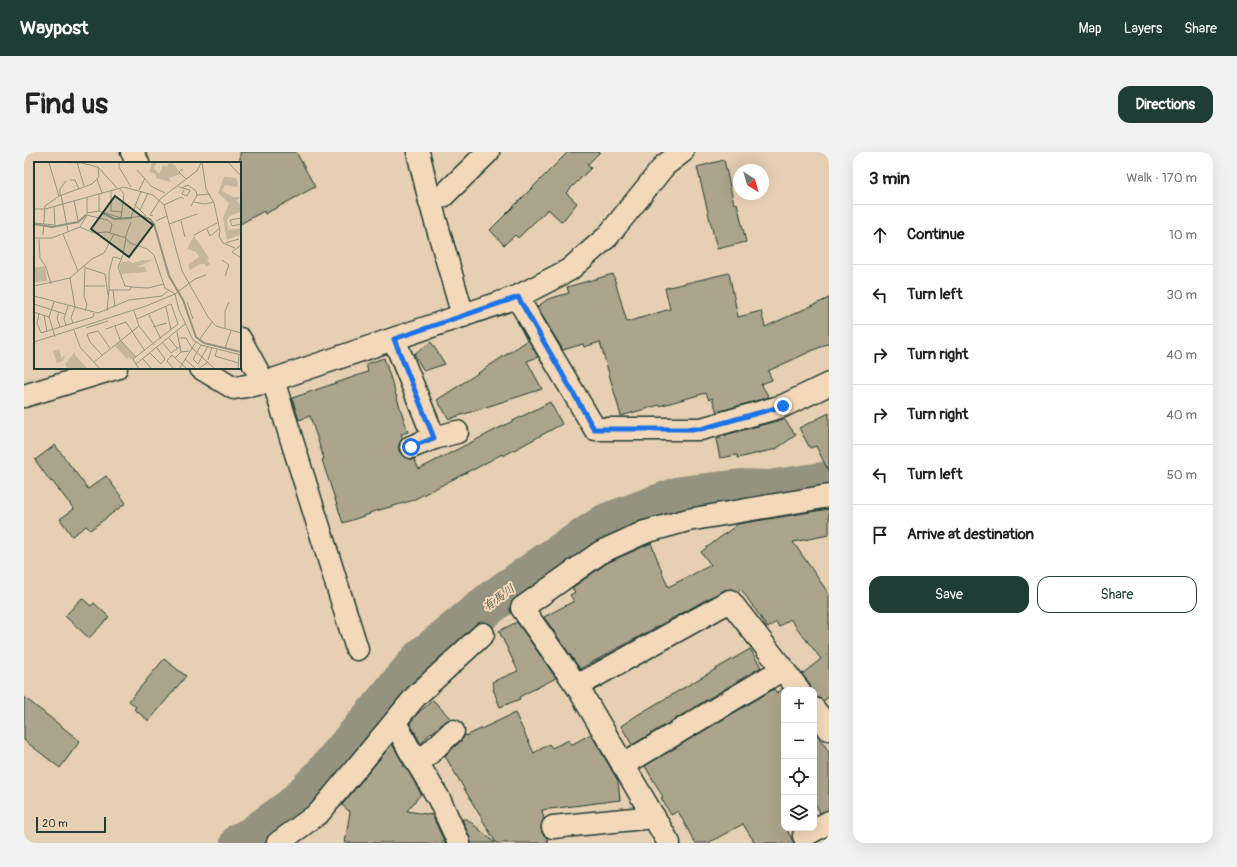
<!DOCTYPE html>
<html lang="en">
<head>
<meta charset="utf-8">
<style>
	body { margin:0; font-family:Pangolin,"Klee One",sans-serif; background:#f2f2f2; color:#222 }
	.controls { position:absolute; right:12px; bottom:12px; display:grid; overflow:hidden; border-radius:8px; box-shadow:0 4px 16px #0002 }
	.controls button { width:36px; height:36px; display:grid; place-items:center; padding:0; border:0; border-bottom:1px solid #e0e0e0; background:#fff; color:#222; font:20px sans-serif }
	.compass { position:absolute; left:709px; top:12px; width:36px; height:36px; border-radius:50%; background:#fff; box-shadow:0 4px 16px #0002; rotate:143deg }
	.scale { position:absolute; left:12px; bottom:10px; width:70px; box-sizing:border-box; padding-left:4px; border:2px solid #1f3d34; border-top:0; font-size:11px; line-height:14px; white-space:nowrap; color:#1f3d34; -webkit-text-stroke:3px #f3d8ba; paint-order:stroke }
	.stop { position:absolute; width:12px; height:12px; margin:-9px; border:3px solid #1a73e8; border-radius:50%; background:#fff }
	.stop.end { background:#1a73e8; border-color:#fff; box-shadow:0 1px 4px #0008 }
	.list { margin:0; padding:0; list-style:none }
	h2 { display:flex; justify-content:space-between; align-items:center; height:52px; margin:0; padding:0 16px; font-size:17px }
	h2 small { font-size:13px; font-weight:400; color:#767676 }
	.list li { display:grid; grid-template-columns:26px 1fr auto; gap:12px; align-items:center; box-sizing:border-box; height:60px; padding:0 16px; border-top:1px solid #e0e0e0 }
	.list b { display:block; font-size:15px; white-space:nowrap }
	.list em { font-size:13px; font-style:normal; color:#767676 }
	.actions { display:flex; gap:8px; padding:12px 16px }
	.actions a { flex:1; padding:9px 0; border:1px solid #1f3d34; border-radius:12px; text-align:center; font-size:14px; color:#1f3d34 }
	.actions .main { background:#1f3d34; color:#fff }
	.icon { flex:none; width:22px; height:22px; fill:none; stroke:currentColor; stroke-width:2; stroke-linecap:round; stroke-linejoin:round }
	.map { position:relative; flex:none; width:805px; height:691px; overflow:hidden; border-radius:12px }
	header { display:flex; align-items:center; gap:24px; box-sizing:border-box; height:56px; padding:0 20px; background:#1f3d34; color:#fff }
	header strong { font-size:19px }
	nav { display:flex; gap:22px; margin-inline-start:auto; font-size:14px }
	.intro { display:flex; align-items:center; justify-content:space-between; box-sizing:border-box; height:96px; padding:0 24px }
	h1 { margin:0; font-size:28px }
	.button { padding:10px 18px; border-radius:12px; background:#1f3d34; color:#fff; font-size:14px; font-weight:700 }
	main { display:flex; gap:24px; padding:0 24px }
	aside { flex:1; background:#fff; border-radius:12px; box-shadow:0 4px 16px #0002 }
	.map>svg:first-child { display:block }
</style>
</head>
<body>
<header>
<strong>Waypost</strong>
<nav><a>Map</a><a>Layers</a><a>Share</a></nav>
</header>
<div class="intro"><h1>Find us</h1><a class="button">Directions</a></div>
<main>
<div class="map">
<svg width="805" height="691" viewBox="0 0 805 691">
	<rect width="100%" height="100%" fill="#e6cfb2"/>
	<filter id="ink" filterUnits="userSpaceOnUse"><feTurbulence type="fractalNoise" baseFrequency=".025" numOctaves="2"/><feDisplacementMap in="SourceGraphic" scale="8" xChannelSelector="R" yChannelSelector="G"/><feConvolveMatrix kernelMatrix="1 2 1 2 8 2 1 2 1" color-interpolation-filters="sRGB"/></filter>
	<g filter="url(#ink)">
		<g fill="none" stroke-linecap="round" stroke-linejoin="round">
			<!-- river -->
			<polyline stroke="#94937f" stroke-width="42" points="217,691 229,685 269,656 300,624 398,507 469,449 525,410 583,372 657,345 717,338 745,339 805,330"/>
		</g>
		<!-- building -->
		<g fill="#aca48c" stroke="#1f3d34">
			<polygon points="216,0 272,0 291,35 241,62 240,59 216,72"/>
			<polygon points="544,0 576,0 563,13 567,16 542,41 553,51 538,70 524,57 494,86 491,83 480,93 466,78"/>
			<polygon points="700,8 710,52 713,51 722,90 693,97 673,15"/>
			<polygon points="705,121 714,165 737,159 741,175 805,146 805,191 744,219 748,228 737,232 745,245 693,260 688,246 685,248 682,241 635,254 635,253 597,264 576,190 560,195 559,192 539,198 513,155 524,147 545,141 543,135 589,122 603,170 646,157 641,136"/>
			<polygon points="493,169 514,205 503,209 518,237 425,267 413,248 503,189"/>
			<polygon points="407,190 421,212 400,219 390,202"/>
			<polygon points="360,206 384,280 377,282 379,286 375,293 375,299 380,305 385,307 390,307 395,317 526,250 538,272 479,304 478,302 449,318 449,317 387,349 345,361 346,362 319,371 298,308 300,307 286,264 275,268 268,246 344,220 342,212"/>
			<polygon points="805,261 805,320 792,294 786,296 775,276"/>
			<polygon points="760,267 772,283 752,297 714,306 713,303 696,306 692,287 702,285 701,283"/>
			<polygon points="31,293 64,337 82,324 102,351 66,378 62,374 48,384 36,367 50,357 28,329 27,330 11,308"/>
			<polygon points="805,357 805,383 769,390 805,442 805,545 799,549 795,546 790,545 790,538 787,538 785,531 778,522 797,507 766,467 755,475 752,470 744,476 717,437 714,440 706,437 700,438 556,517 520,465 550,449 546,443 551,440 548,436 583,411 625,392 627,391 644,435 687,413 677,400 714,372"/>
			<polygon points="58,446 67,454 70,451 85,465 65,486 41,464"/>
			<polygon points="493,470 532,526 495,545 496,547 476,555 469,537 470,536 468,530 494,519 475,479"/>
			<polygon points="726,497 737,515 608,593 597,574 615,562"/>
			<polygon points="140,507 162,524 125,569 110,557 112,555 105,549"/>
			<polygon points="750,537 753,541 758,537 760,539 760,676 762,676 770,691 731,691 719,672 684,691 671,691 654,659 647,663 637,646 639,645 621,614"/>
			<polygon points="0,545 56,589 36,616 0,588"/>
			<polygon points="409,548 427,567 420,570 408,581 407,580 397,592 386,571 392,563"/>
			<polygon points="491,561 510,601 525,592 528,596 545,588 547,593 567,582 594,629 596,648 518,658 520,667 518,670 517,677 519,682 523,686 524,691 472,691 421,604 438,588 441,582 442,584"/>
			<polygon points="790,578 805,600 805,658 796,661 790,649"/>
			<polygon points="368,592 380,613 379,614 383,617 397,642 383,659 408,663 421,691 321,691 326,660 318,653"/>
			<polygon points="438,667 443,667 471,691 447,691 446,686"/>
		</g>
		<g fill="none" stroke-linecap="round" stroke-linejoin="round">
			<!-- minor casing -->
			<g stroke="#1f3d34" stroke-width="25">
				<g id="minor">
					<polyline points="108,0 114,11"/>
					<polyline points="394,0 406,49 439,164"/>
					<polyline points="406,49 419,44 464,0"/>
					<polyline points="493,145 571,277 677,277 759,254 805,232"/>
					<polyline points="216,187 240,231"/>
					<polyline points="370,187 410,286"/>
					<polyline points="177,216 210,236 240,231 493,145 545,118 583,85 641,13 658,0"/>
					<polyline points="249,228 333,497"/>
					<polyline points="0,244 92,216"/>
					<polyline points="387,295 410,286 433,280"/>
					<polyline points="553,534 706,449 775,538"/>
					<polyline points="790,557 805,577"/>
					<polyline points="371,570 385,597 415,647 435,691"/>
					<polyline points="394,612 429,579"/>
					<polyline points="599,613 759,517"/>
					<polyline points="529,675 630,665"/>
					<polyline points="780,684 805,670"/>
					<polyline points="254,691 295,661 392,544 459,482"/>
					<polyline points="645,691 553,534 498,456 577,400 621,380 664,368 805,344"/>
				</g>
			</g>
			<!-- minor -->
			<use href="#minor" stroke="#f3d8ba" stroke-width="22"/>
		</g>
	</g>
	<g fill="none" stroke-linecap="round" stroke-linejoin="round" filter="url(#ink)">
		<!-- route -->
		<polyline stroke="#1a73e8" stroke-width="5" points="387,295 410,286 370,187 494,145 570,277 677,277 759,254"/>
	</g>
	<g text-anchor="middle" dominant-baseline="central" stroke-width="4" stroke-linejoin="round" paint-order="stroke">
		<!-- water labels -->
		<g font-size="12" font-style="italic" fill="#364e43" stroke="#f3d8ba">
			<text transform="translate(475 446) rotate(-36)">有馬川</text>
		</g>
	</g>
	<!-- overview -->
	<g transform="translate(10 10)">
		<rect width="207" height="207" fill="#e6cfb2"/>
		<path d="M118 0H123L120 6 125 12 129 3 132 4 136 1 141 3 146 12 135 16 137 20 122 16V12L115 10ZM190 15 202 16 204 21 203 25 191 23 188 29 199 35H207L202 39 207 43V50L197 53 193 58 194 68 207 66V72L193 78 189 56 195 41 184 31ZM160 74 175 96 173 98 176 102 172 105 171 102H166L156 108 154 103 165 95 162 90 153 87ZM109 98H120L102 105H111L113 110 87 112 85 103 89 100 95 99 99 101ZM11 104 13 119 0 120V106ZM87 179 101 195 97 198 95 195 93 197 81 184ZM25 187 28 198 29 194H31L29 199 23 201 19 189ZM41 190V193L54 207H34L31 202Z" fill="#c5b69d"/>
		<path fill="none" stroke="#94937f" stroke-width="2" d="M69 51 80 57 98 56M109 55 116 57 120 62 135 114 149 138 162 175 170 181 207 190M0 62 18 65 44 60 52 53"/>
		<path fill="none" stroke="#969580" stroke-width="1" d="M12 0 48 1 64 5 83 26M43 0 50 24M85 0V5L97 25M168 0 172 27 180 41 186 69 185 74 189 81 201 86M194 0 207 14M15 1 25 34M149 7 145 10 152 17M103 8 117 24 131 31M63 17 68 31M36 18H41L45 27M144 24 148 26 154 23 162 29 163 33 157 44M148 26 156 28 153 34 148 32 150 28M77 28V49L88 50M105 28 111 16M65 31V49M26 33V27L32 19M27 33 34 69M163 33 176 32M53 35V53L73 58 78 62 76 71M40 38 44 59M159 40 171 42 180 40M100 42 112 54M130 43 147 35 150 37M0 47H11L90 25 119 33 130 43 148 109 174 155 182 164 207 171M106 48 114 31M53 51 65 49 87 56 90 32 85 26M119 54 116 53 127 36 163 9 167 1M97 55 107 29M90 56 112 54M207 56 196 58 198 64 207 62M122 59 133 54M147 59 151 75M0 61 21 63 20 45M135 62 163 52M46 65 53 53M173 67 176 74 185 67M29 72 44 109M9 73 11 44 25 34 58 22 65 15 64 5M160 73 183 61M0 76H18L46 65 60 71 73 70 92 76 96 81 113 87 120 93 131 126 141 132 145 148 159 178 167 183 207 193M91 76 97 60M92 76 89 93 84 105 91 124 97 125M5 77 6 96 12 105 17 122M192 81 205 77M207 83 198 90 207 96M188 98 195 103 191 114M52 106 71 112 74 133M36 116 41 145 37 156 39 161M0 124 36 116 58 97 70 91 80 72M50 124H71M75 128V110L79 95 88 97M79 128 81 145M0 134 64 151 95 138 128 134 135 128M153 140 159 157M0 142 31 152M132 145 137 168M51 149 53 143 50 134 51 104M73 149 75 128H96L97 125 114 126 130 122M100 149 105 164 120 183M0 150 15 155 21 175M25 150 23 156 26 165M5 152 3 161 7 171 59 155 60 151M10 153 13 170M115 153 127 177M15 155 20 140M103 157 137 142 144 162 99 197 105 207M32 163 30 157 34 144M81 164 86 178 102 195M119 165 133 161M52 166 74 159M72 167 92 160 111 189M191 167V149L195 140M40 168 46 185 66 207M143 170 147 190M135 176 143 186M145 176H152L158 186 181 207M166 177 178 160M0 180 112 144 141 132 161 117 172 113M129 181 137 191 147 184M167 183 159 197 164 202 174 184M191 186 197 169M183 187 181 194 204 201M116 191 127 202 131 197 123 186M68 193 56 180 53 172 64 169 76 186M141 196 147 190 155 189M109 197 118 207M151 197 162 207M174 198 178 185M60 200 105 164M102 202 151 162M140 207 133 199 138 193 153 207M145 207 162 180M164 207 174 200M204 207 205 193"/>
		<path fill="#1f3d34" fill-opacity="0.15" stroke="#1f3d34" stroke-width="2" d="M81 34 119 63 95 95 57 67Z"/>
		<rect width="207" height="207" fill="none" stroke="#1f3d34" stroke-width="2"/>
	</g>
</svg>
<div class="controls">
<button>+</button>
<button>−</button>
<button><svg class="icon" aria-label="locate" viewBox="0 0 24 24"><circle cx="12" cy="12" r="6"/><path d="M12 2v4M12 18v4M2 12h4M18 12h4"/></svg></button>
<button><svg class="icon" aria-label="layers" viewBox="0 0 24 24"><path d="M12 4l9 5-9 5-9-5zM3 14l9 5 9-5"/></svg></button>
</div>
<svg class="compass" viewBox="-18 -18 36 36"><path d="M0-13l5 13h-10z" fill="#e53935"/><path d="M0 13l5-13h-10z" fill="#767676"/></svg>
<div class="scale">20 m</div>
<div class="stop" style="left:387px;top:295px"></div>
<div class="stop end" style="left:759px;top:254px"></div>
</div>
<aside>
<h2>3 min<small>Walk · 170 m</small></h2>
<ul class="list">
<li><svg class="icon" aria-label="ahead" viewBox="0 0 24 24"><path d="M12 20V5M6 11l6-6 6 6"/></svg><div><b>Continue</b></div><em>10 m</em></li>
<li><svg class="icon" aria-label="left" viewBox="0 0 24 24"><path d="M17 20v-9H6M10 6l-5 5 5 5"/></svg><div><b>Turn left</b></div><em>30 m</em></li>
<li><svg class="icon" aria-label="right" viewBox="0 0 24 24"><path d="M7 20v-9h11M14 6l5 5-5 5"/></svg><div><b>Turn right</b></div><em>40 m</em></li>
<li><svg class="icon" aria-label="right" viewBox="0 0 24 24"><path d="M7 20v-9h11M14 6l5 5-5 5"/></svg><div><b>Turn right</b></div><em>40 m</em></li>
<li><svg class="icon" aria-label="left" viewBox="0 0 24 24"><path d="M17 20v-9H6M10 6l-5 5 5 5"/></svg><div><b>Turn left</b></div><em>50 m</em></li>
<li><svg class="icon" aria-label="arrive" viewBox="0 0 24 24"><path d="M6 21V4h12l-3 4 3 4H6"/></svg><div><b>Arrive at destination</b></div></li>
</ul>
<div class="actions"><a class="main">Save</a><a>Share</a></div>
</aside>
</main>
</body>
</html>
